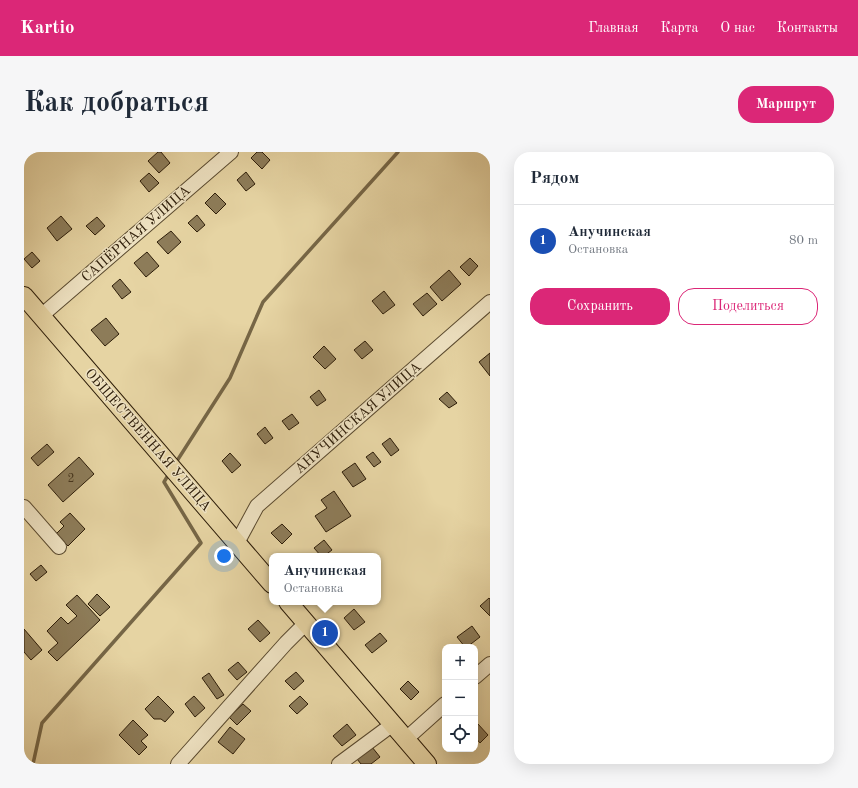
<!DOCTYPE html>
<html lang="ru">
<head>
<meta charset="utf-8">
<style>
	body { margin:0; font-family:"Old Standard TT",serif; background:#f6f6f7; color:#1f2937 }
	.controls { position:absolute; right:12px; bottom:12px; display:grid; overflow:hidden; border-radius:8px; box-shadow:0 4px 16px #0002 }
	.controls button { width:36px; height:36px; display:grid; place-items:center; padding:0; border:0; border-bottom:1px solid #e0e1e3; background:#fff; color:#1f2937; font:20px sans-serif }
	.you { position:absolute; left:200px; top:404px; width:14px; height:14px; margin:-10px; border:3px solid #fff; border-radius:50%; background:#1a73e8; box-shadow:0 0 0 6px #1a73e833 }
	.badge { display:grid; place-items:center; width:26px; height:26px; border-radius:50%; background:#db2777; color:#fff; font-size:13px; font-weight:700 }
	.pin { position:absolute; translate:-50% -50%; border:2px solid #fff; box-shadow:0 1px 4px #0006 }
	.popup { position:absolute; left:245px; top:401px; width:112px; height:52px; box-sizing:border-box; display:grid; place-content:center; border-radius:8px; background:#fff; filter:drop-shadow(0 1px 3px #0005); font-size:13px; white-space:nowrap; color:#747a83 }
	.popup b { font-size:15px; color:#1f2937 }
	.popup::after { content:''; position:absolute; left:50%; top:100%; margin-left:-8px; border:8px solid transparent; border-top-color:#fff }
	.list { margin:0; padding:0; list-style:none }
	h2 { display:flex; justify-content:space-between; align-items:center; height:52px; margin:0; padding:0 16px; font-size:17px }
	h2 small { font-size:13px; font-weight:400; color:#747a83 }
	.list li { display:grid; grid-template-columns:26px 1fr auto; gap:12px; align-items:center; box-sizing:border-box; height:72px; padding:0 16px; border-top:1px solid #e0e1e3 }
	.list b { display:block; font-size:15px; white-space:nowrap }
	.list p { margin:0; font-size:13px; white-space:nowrap; color:#747a83 }
	.list em { font-size:13px; font-style:normal; color:#747a83 }
	.actions { display:flex; gap:8px; padding:12px 16px }
	.actions a { flex:1; padding:9px 0; border:1px solid #db2777; border-radius:16px; text-align:center; font-size:14px; color:#db2777 }
	.actions .main { background:#db2777; color:#fff }
	.icon { flex:none; width:22px; height:22px; fill:none; stroke:currentColor; stroke-width:2; stroke-linecap:round; stroke-linejoin:round }
	.map { position:relative; flex:none; width:466px; height:612px; overflow:hidden; border-radius:16px }
	header { display:flex; align-items:center; gap:24px; box-sizing:border-box; height:56px; padding:0 20px; background:#db2777; color:#fff }
	header strong { font-size:19px }
	nav { display:flex; gap:22px; margin-inline-start:auto; font-size:14px }
	.intro { display:flex; align-items:center; justify-content:space-between; box-sizing:border-box; height:96px; padding:0 24px }
	h1 { margin:0; font-size:28px }
	.button { padding:10px 18px; border-radius:16px; background:#db2777; color:#fff; font-size:14px; font-weight:700 }
	main { display:flex; gap:24px; padding:0 24px }
	aside { flex:1; background:#fff; border-radius:16px; box-shadow:0 4px 16px #0002 }
	.map>svg:first-child { display:block }
</style>
</head>
<body>
<header>
<strong>Kartio</strong>
<nav><a>Главная</a><a>Карта</a><a>О нас</a><a>Контакты</a></nav>
</header>
<div class="intro"><h1>Как добраться</h1><a class="button">Маршрут</a></div>
<main>
<div class="map">
<svg width="466" height="612" viewBox="0 0 466 612">
	<rect width="100%" height="100%" fill="#e6d4a3"/>
	<filter id="stains"><feTurbulence type="fractalNoise" baseFrequency=".005" numOctaves="4"/><feColorMatrix values="0 0 0 0 .2 0 0 0 0 .09 0 0 0 0 .02 0 0 0 .5 -.17"/></filter>
	<radialGradient id="worn" r=".72"><stop offset=".6" stop-color="#630" stop-opacity="0"/><stop offset="1" stop-color="#630" stop-opacity=".3"/></radialGradient>
	<g fill="none" stroke-linecap="round" stroke-linejoin="round">
		<!-- stream -->
		<g stroke="#766646" stroke-width="3.5">
			<polyline points="151,312 206,226 239,150 374,0"/>
			<polyline points="9,612 18,571 177,391 140,330 146,320"/>
		</g>
	</g>
	<!-- building -->
	<g fill="#8d7c59" stroke="#2d1d09">
		<polygon points="134,0 137,0 146,11 135,21 124,9"/>
		<polygon points="233,0 238,0 246,8 238,17 227,6"/>
		<polygon points="222,20 231,32 222,39 213,28"/>
		<polygon points="125,21 135,31 125,40 116,29"/>
		<polygon points="191,41 202,52 192,62 181,51"/>
		<polygon points="173,63 181,73 173,80 164,71"/>
		<polygon points="37,64 48,77 33,89 23,76"/>
		<polygon points="73,65 81,74 71,83 62,74"/>
		<polygon points="147,79 157,90 144,102 133,90"/>
		<polygon points="8,100 16,109 8,116 0,107"/>
		<polygon points="123,100 135,114 122,125 110,111"/>
		<polygon points="446,106 454,114 445,124 436,115"/>
		<polygon points="425,118 437,132 418,149 406,135"/>
		<polygon points="96,127 107,140 98,147 88,134"/>
		<polygon points="360,139 371,153 359,162 348,149"/>
		<polygon points="403,141 413,152 399,164 389,152"/>
		<polygon points="82,166 95,182 81,194 67,178"/>
		<polygon points="341,189 349,198 338,207 330,198"/>
		<polygon points="300,194 312,207 301,217 289,205"/>
		<polygon points="466,201 466,224 455,210"/>
		<polygon points="295,238 302,248 293,254 286,245"/>
		<polygon points="423,240 433,251 425,256 415,247"/>
		<polygon points="268,262 275,271 265,278 258,269"/>
		<polygon points="241,275 249,286 241,292 233,282"/>
		<polygon points="366,286 375,298 367,304 358,292"/>
		<polygon points="23,292 30,300 14,314 7,306"/>
		<polygon points="349,300 357,310 350,315 342,305"/>
		<polygon points="206,301 217,313 208,321 198,309"/>
		<polygon points="55,305 70,322 39,350 24,333"/>
		<polygon points="331,311 342,327 329,335 318,320"/>
		<polygon points="310,339 327,364 302,380 291,364 303,356 297,348"/>
		<polygon points="46,361 61,377 44,394 32,382 40,374 36,370"/>
		<polygon points="258,372 268,382 258,392 247,381"/>
		<polygon points="300,388 308,398 300,404 297,404 290,396"/>
		<polygon points="17,413 23,420 12,429 6,422"/>
		<polygon points="73,442 86,455 76,464 64,452"/>
		<polygon points="53,443 76,468 33,509 24,500 34,491 23,479 37,465 44,472 53,464 42,453"/>
		<polygon points="465,446 466,447 466,464 456,454"/>
		<polygon points="330,457 341,470 330,478 320,466"/>
		<polygon points="234,468 246,481 236,490 224,477"/>
		<polygon points="448,474 456,485 443,495 441,495 433,485"/>
		<polygon points="0,477 18,498 7,508 0,500"/>
		<polygon points="356,481 363,489 348,501 341,493"/>
		<polygon points="214,510 223,520 213,528 204,518"/>
		<polygon points="272,520 280,529 270,538 261,529"/>
		<polygon points="185,521 200,543 193,547 178,526"/>
		<polygon points="384,529 395,540 387,548 376,537"/>
		<polygon points="134,544 150,560 141,570 137,567 130,567 121,557"/>
		<polygon points="170,544 181,556 171,565 161,552"/>
		<polygon points="276,544 284,552 273,562 265,554"/>
		<polygon points="219,552 227,559 213,573 205,565"/>
		<polygon points="109,568 124,583 117,589 123,595 115,603 95,583"/>
		<polygon points="323,572 332,583 318,594 309,584"/>
		<polygon points="454,572 464,583 456,591 451,585 451,574"/>
		<polygon points="206,575 221,587 209,602 194,590"/>
		<polygon points="348,595 356,605 347,612 337,612 333,607"/>
	</g>
	<g fill="none" stroke-linecap="round" stroke-linejoin="round">
		<!-- minor casing -->
		<g stroke="#5b4b30" stroke-width="16">
			<g id="minor">
				<polyline points="17,164 207,0"/>
				<polyline points="0,355 35,395"/>
				<polyline points="213,391 233,354 466,150"/>
				<polyline points="451,525 466,512"/>
				<polyline points="382,587 421,552"/>
				<polyline points="154,612 262,491 282,471"/>
				<polyline points="315,612 369,572"/>
			</g>
		</g>
		<!-- major casing -->
		<g stroke="#2d1d09" stroke-width="20">
			<g id="major">
				<polyline points="0,144 248,432"/>
				<polyline points="264,450 403,612"/>
			</g>
		</g>
		<!-- minor -->
		<use href="#minor" stroke="#efe3c3" stroke-width="14"/>
		<!-- major -->
		<use href="#major" stroke="#e6d4a3" stroke-width="18"/>
	</g>
	<g text-anchor="middle" dominant-baseline="central" stroke-width="3" stroke-linejoin="round" paint-order="stroke">
		<!-- number labels -->
		<g font-size="12" fill="#45351d">
			<text x="47" y="327">2</text>
		</g>
		<!-- street labels -->
		<g font-size="14" fill="#2d1d09" stroke="#efe3c3">
			<text transform="translate(112 82) rotate(-41)">САПЁРНАЯ УЛИЦА</text>
			<text transform="translate(334 266) rotate(-41)">АНУЧИНСКАЯ УЛИЦА</text>
			<text transform="translate(124 288) rotate(49)">ОБЩЕСТВЕННАЯ УЛИЦА</text>
		</g>
	</g>
	<rect width="100%" height="100%" filter="url(#stains)"/>
	<rect width="100%" height="100%" fill="url(#worn)"/>
</svg>
<div class="controls">
<button>+</button>
<button>−</button>
<button><svg class="icon" aria-label="locate" viewBox="0 0 24 24"><circle cx="12" cy="12" r="6"/><path d="M12 2v4M12 18v4M2 12h4M18 12h4"/></svg></button>
</div>
<div class="you"></div>
<div class="pin badge" style="left:301px;top:481px;background:#1a4fb4">1</div>
<div class="popup"><b>Анучинская</b>Остановка</div>
</div>
<aside>
<h2>Рядом<small></small></h2>
<ul class="list">
<li><span class="badge" style="background:#1a4fb4">1</span><div><b>Анучинская</b><p>Остановка</p></div><em>80 m</em></li>
</ul>
<div class="actions"><a class="main">Сохранить</a><a>Поделиться</a></div>
</aside>
</main>
</body>
</html>
